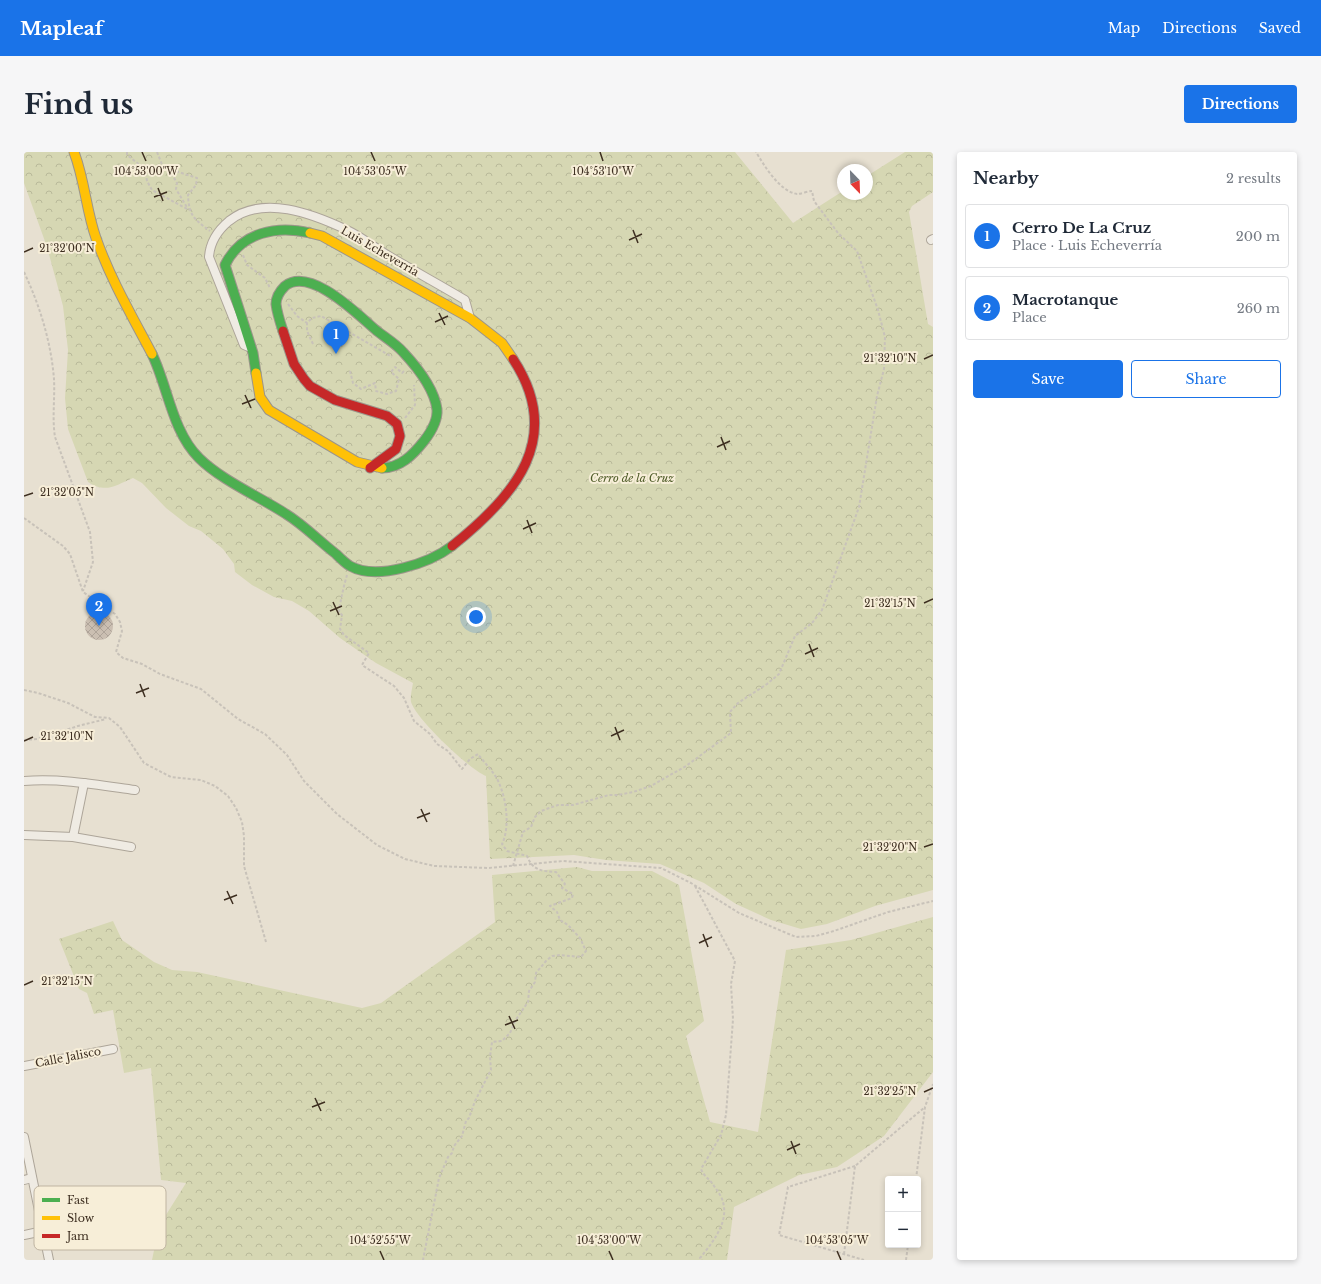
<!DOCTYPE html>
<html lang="en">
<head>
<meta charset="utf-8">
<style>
	body { margin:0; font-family:"Libre Baskerville",serif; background:#f6f6f7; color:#1f2937 }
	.controls { position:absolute; right:12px; bottom:12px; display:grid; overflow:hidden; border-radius:4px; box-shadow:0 2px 6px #0003 }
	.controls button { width:36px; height:36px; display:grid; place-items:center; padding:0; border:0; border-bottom:1px solid #e0e1e3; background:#fff; color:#1f2937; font:20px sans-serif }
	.compass { position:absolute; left:813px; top:12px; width:36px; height:36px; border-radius:50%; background:#fff; box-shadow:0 2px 6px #0003; rotate:157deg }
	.you { position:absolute; left:452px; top:465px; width:14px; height:14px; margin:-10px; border:3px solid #fff; border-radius:50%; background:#1a73e8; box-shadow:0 0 0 6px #1a73e833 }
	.badge { display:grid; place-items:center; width:26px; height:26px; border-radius:50%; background:#1a73e8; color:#fff; font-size:13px; font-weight:700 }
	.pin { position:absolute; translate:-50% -33px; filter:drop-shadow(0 1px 2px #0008) }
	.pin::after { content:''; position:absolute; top:21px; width:14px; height:12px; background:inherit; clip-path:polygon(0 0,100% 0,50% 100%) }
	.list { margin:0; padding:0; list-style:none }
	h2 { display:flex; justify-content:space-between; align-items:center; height:52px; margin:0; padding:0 16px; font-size:17px }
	h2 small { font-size:13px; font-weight:400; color:#747a83 }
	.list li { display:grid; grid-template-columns:26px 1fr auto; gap:12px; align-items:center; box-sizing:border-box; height:64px; margin:0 8px 8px; padding:0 8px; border:1px solid #e0e1e3; border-radius:4px }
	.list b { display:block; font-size:15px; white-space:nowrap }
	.list p { margin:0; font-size:13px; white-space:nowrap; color:#747a83 }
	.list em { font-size:13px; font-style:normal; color:#747a83 }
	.actions { display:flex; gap:8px; padding:12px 16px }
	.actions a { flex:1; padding:9px 0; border:1px solid #1a73e8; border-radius:4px; text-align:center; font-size:14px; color:#1a73e8 }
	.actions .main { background:#1a73e8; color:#fff }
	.map { position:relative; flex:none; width:909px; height:1108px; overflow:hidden; border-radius:4px }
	header { display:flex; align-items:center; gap:24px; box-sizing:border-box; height:56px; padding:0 20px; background:#1a73e8; color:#fff }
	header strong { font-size:19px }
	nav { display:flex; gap:22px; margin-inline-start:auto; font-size:14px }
	.intro { display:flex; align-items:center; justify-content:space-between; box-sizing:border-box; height:96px; padding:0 24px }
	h1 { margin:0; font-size:28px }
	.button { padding:10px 18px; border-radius:4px; background:#1a73e8; color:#fff; font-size:14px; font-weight:700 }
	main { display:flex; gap:24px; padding:0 24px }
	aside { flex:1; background:#fff; border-radius:4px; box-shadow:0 2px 6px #0003 }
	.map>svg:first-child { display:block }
</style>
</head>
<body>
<header>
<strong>Mapleaf</strong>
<nav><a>Map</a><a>Directions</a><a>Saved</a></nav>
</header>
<div class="intro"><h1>Find us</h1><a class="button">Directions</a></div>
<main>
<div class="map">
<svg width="909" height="1108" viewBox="0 0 909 1108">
	<defs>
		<pattern id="forest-crowns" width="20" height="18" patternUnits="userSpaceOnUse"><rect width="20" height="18" fill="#d6d7b3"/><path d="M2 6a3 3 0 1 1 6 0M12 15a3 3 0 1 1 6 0" fill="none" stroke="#b9b99a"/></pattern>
		<pattern id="building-cross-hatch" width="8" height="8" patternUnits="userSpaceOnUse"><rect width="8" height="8" fill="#cbbfb2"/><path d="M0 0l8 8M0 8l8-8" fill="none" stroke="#afa499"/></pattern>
	</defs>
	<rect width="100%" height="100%" fill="#e7e0d1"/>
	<!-- forest -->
	<g fill="url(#forest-crowns)">
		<path d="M0 0H711L769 71 819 39V42H843V24L881 0H909V40L888 54 885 60 904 172 909 175V738L851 754 803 772 777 777 747 768 712 752 680 731 636 712 582 708 550 703 466 707 462 624C446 618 392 567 387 550 386 545 388 537 389 531L352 511 316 486 285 459 268 449 250 445 228 433 211 420 210 412 199 397 177 379 165 374 142 356 118 331 109 326C92 333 82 342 64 330L44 277 41 246 44 198 39 154 23 95 0 31Z"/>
		<polygon points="553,715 568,719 628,719 655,733 680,869 662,884 686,970 734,980 762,798 827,788 909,765 909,920 860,984 813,1015 775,1023 710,1055 703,1108 128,1108 135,1074 162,1031 137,1028 127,916 100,921 89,858 70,862 63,841 55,837 35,787 89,769 98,788 130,810 148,818 173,820 338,856 357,851 471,770 468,723"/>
	</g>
	<!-- building -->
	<circle fill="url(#building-cross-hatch)" cx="75" cy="474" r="14"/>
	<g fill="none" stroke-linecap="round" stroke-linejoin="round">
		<!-- street casing -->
		<g stroke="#ada599" stroke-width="10">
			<g id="street">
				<polyline points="907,88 909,87"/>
				<path d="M227 196 220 193 185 105C186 90 193 79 205 69 239 42 289 62 323 78 338 85 351 96 365 104 390 119 416 133 441 148L446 166"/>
				<path d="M0 629C37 626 75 633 111 638"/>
				<polyline points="0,683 49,685 107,695"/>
				<polyline points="49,685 60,631"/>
				<polyline points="0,914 89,897"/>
				<polyline points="0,985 25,1108"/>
				<polyline points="0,1028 8,1026"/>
				<polyline points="0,1083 19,1079"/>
			</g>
		</g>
		<!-- fast casing -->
		<g stroke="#9c958a" stroke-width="11">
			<g id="fast">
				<path d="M259 179C256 170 253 161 252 152 252 145 256 139 261 134 287 114 335 164 353 179 362 186 372 192 379 200 393 215 410 236 413 257 414 269 407 280 400 289 389 303 376 316 358 316"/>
				<path d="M128 202C144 235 148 279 175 306 197 328 236 345 262 362 280 373 295 389 312 402 316 406 321 411 326 414 353 429 406 411 428 394"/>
				<path d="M232 221 229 201 201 113C217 80 253 73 286 81"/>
			</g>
		</g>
		<!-- slow casing -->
		<g stroke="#9c958a" stroke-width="11">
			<g id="slow">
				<path d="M50 0C61 29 62 58 72 86 86 126 108 164 128 202"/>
				<polyline points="286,81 298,84 446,166 478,191 489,207"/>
				<polyline points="232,221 236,245 245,258 333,310 358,316"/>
			</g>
		</g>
		<!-- jam casing -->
		<g stroke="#9c958a" stroke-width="11">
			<g id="jam">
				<polyline points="259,179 270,212 280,227 286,234 311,248 363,264 373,272 376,284 372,297 346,316"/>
				<path d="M428 394C491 344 541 286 489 207"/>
			</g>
		</g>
		<!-- path -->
		<g stroke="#c8c2b9" stroke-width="2" stroke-dasharray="3 2" stroke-linecap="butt">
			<polyline points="103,0 103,3 121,17 123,29 128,38 165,58"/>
			<path d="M133 0 139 15 173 26 172 33 164 43C165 64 170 67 186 79"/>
			<polyline points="145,17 153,31 152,37 164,57"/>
			<polyline points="219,103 223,113 241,126 246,136"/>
			<path d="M0 120C16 154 27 190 30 227 31 247 28 266 31 285L66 380 69 410 59 439"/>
			<polyline points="264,152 273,164 283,171"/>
			<polyline points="289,192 283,179 283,171 288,166 297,164 368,205"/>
			<polyline points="326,219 329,231 337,237 351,231 352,239 363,242 372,239 375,227 367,220 371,215 378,221 381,218"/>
			<polyline points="381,266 391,253 390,233"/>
			<polyline points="0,366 39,394 46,402 59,440 91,462 96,470 98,479 92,500 99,506 118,512 136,522 177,537 214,567 241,582 263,603 280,629 313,662 353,693 381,707 410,714 464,716 539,709 637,716 667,731 715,761 772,785 792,784 810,779 864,760 909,749"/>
			<path d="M323 423C320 433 316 450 315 460L318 463 316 477 320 483 345 501 338 513 370 534 380 546 390 569 406 582 413 592 424 599 438 617 446 607 454 602C459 609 465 615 470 622 482 639 487 674 478 692L483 699 503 704C509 719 518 719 532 720L541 732 538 736 549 742 548 746 526 754 533 760 536 768 544 773 556 786 562 799 557 805 536 803 528 804 522 809 512 821 511 830 505 839 504 850 491 869 486 881 478 889 468 890 466 905 467 918 451 949 445 966 442 969 438 984 430 994 428 1001 424 1005 415 1026 399 1108"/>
			<polyline points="0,538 14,541 44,551 71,565 85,566 96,575 120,611 147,625 177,628 191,634 204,644 212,656 218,670 220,684 220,714 242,790"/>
			<polyline points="0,588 13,587 54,574 82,567"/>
			<path d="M489 714 499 680 507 675 511 665 517 659 534 653H549L585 643H594L609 640 627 634 662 614 707 581 706 560 714 551 743 532 755 522 771 484 788 471 798 458 835 355 853 244 860 217 861 185 854 158 833 99 814 81 790 49 788 39C784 39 777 42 773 42 755 39 740 13 732 0"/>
			<path d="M671 734 711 809 707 832 709 867 702 963 697 983 677 1017C680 1025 686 1027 690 1034 693 1038 698 1045 699 1050 705 1071 688 1091 676 1106L678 1108"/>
			<polyline points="831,1014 764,1035 755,1083 840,1108"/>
			<polyline points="892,1027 901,955 909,932"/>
			<polyline points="820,1102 831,1014 901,955"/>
			<polyline points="882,1108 884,1093"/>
		</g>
		<!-- street -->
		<use href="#street" stroke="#efebe3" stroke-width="8"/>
		<!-- fast -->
		<use href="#fast" stroke="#4caf50" stroke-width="9"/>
		<!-- slow -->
		<use href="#slow" stroke="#ffc107" stroke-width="9"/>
		<!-- jam -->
		<use href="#jam" stroke="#c62828" stroke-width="9"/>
	</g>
	<!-- ticks -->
	<path fill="none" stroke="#3d2e20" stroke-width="1.5" d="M118 0 122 9M347 0 351 9M576 0 579 9M134 36 139 49M130 45 143 40M609 78 614 91M605 88 618 82M0 100 9 96M415 161 421 173M411 170 424 164M900 207 909 203M221 243 227 256M218 252 231 247M697 285 702 298M693 295 706 289M0 344 9 341M503 368 508 381M499 377 512 371M309 450 315 463M900 451 909 447M306 459 318 454M785 492 790 505M781 502 794 496M116 532 121 545M112 541 125 536M591 575 596 588M587 584 600 578M0 589 9 585M397 657 403 670M393 666 406 661M900 695 909 692M203 739 209 752M200 748 213 743M679 782 684 795M675 791 688 785M0 833 9 829M485 864 491 877M481 873 494 868M900 940 909 936M291 946 297 959M288 955 301 950M767 989 772 1002M763 998 776 992M356 1099 360 1108M585 1099 589 1108M813 1099 817 1108"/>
	<g text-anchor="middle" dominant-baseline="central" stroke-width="4" stroke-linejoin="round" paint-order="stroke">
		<!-- street labels -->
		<g font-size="11" fill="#3d2e20" stroke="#f7eed8">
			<text transform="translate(356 99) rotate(30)">Luis Echeverría</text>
			<text transform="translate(44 905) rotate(-11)">Calle Jalisco</text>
		</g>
		<!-- park labels -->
		<g font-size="11" font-style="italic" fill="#4d5a26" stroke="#f7eed8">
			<text x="608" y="326">Cerro de la Cruz</text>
		</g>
	</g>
	<!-- legend -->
	<rect x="10" y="1034" width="132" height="64" rx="6" fill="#f7eed8" stroke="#bfb4a1" stroke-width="1"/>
	<rect x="18" y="1046" width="18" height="4" fill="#4caf50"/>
	<rect x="18" y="1064" width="18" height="4" fill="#ffc107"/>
	<rect x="18" y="1082" width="18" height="4" fill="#c62828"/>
	<g font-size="11" fill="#3d2e20">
		<text x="43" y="1052">Fast</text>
		<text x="43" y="1070">Slow</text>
		<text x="43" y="1088">Jam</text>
	</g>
	<g font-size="10" text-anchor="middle" fill="#3d2e20" stroke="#f7eed8" stroke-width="4" stroke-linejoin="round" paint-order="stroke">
		<text x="351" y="23">104°53'05"W</text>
		<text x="579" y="23">104°53'10"W</text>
		<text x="122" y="23">104°53'00"W</text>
		<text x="43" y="100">21°32'00"N</text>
		<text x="866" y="210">21°32'10"N</text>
		<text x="43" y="344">21°32'05"N</text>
		<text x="866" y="455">21°32'15"N</text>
		<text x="43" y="588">21°32'10"N</text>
		<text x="866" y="699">21°32'20"N</text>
		<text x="43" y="833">21°32'15"N</text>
		<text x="866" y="943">21°32'25"N</text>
		<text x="356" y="1092">104°52'55"W</text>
		<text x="585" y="1092">104°53'00"W</text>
		<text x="813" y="1092">104°53'05"W</text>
	</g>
</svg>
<div class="controls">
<button>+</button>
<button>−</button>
</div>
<svg class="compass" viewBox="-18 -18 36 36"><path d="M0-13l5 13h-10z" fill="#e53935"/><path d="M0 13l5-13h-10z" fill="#747a83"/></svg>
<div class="you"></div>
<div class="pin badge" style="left:312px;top:202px">1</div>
<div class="pin badge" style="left:75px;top:474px">2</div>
</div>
<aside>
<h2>Nearby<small>2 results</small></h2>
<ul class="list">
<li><span class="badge">1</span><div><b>Cerro De La Cruz</b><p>Place · Luis Echeverría</p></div><em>200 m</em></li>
<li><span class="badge">2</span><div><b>Macrotanque</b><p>Place</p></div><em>260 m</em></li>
</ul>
<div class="actions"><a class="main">Save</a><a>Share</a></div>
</aside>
</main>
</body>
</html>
